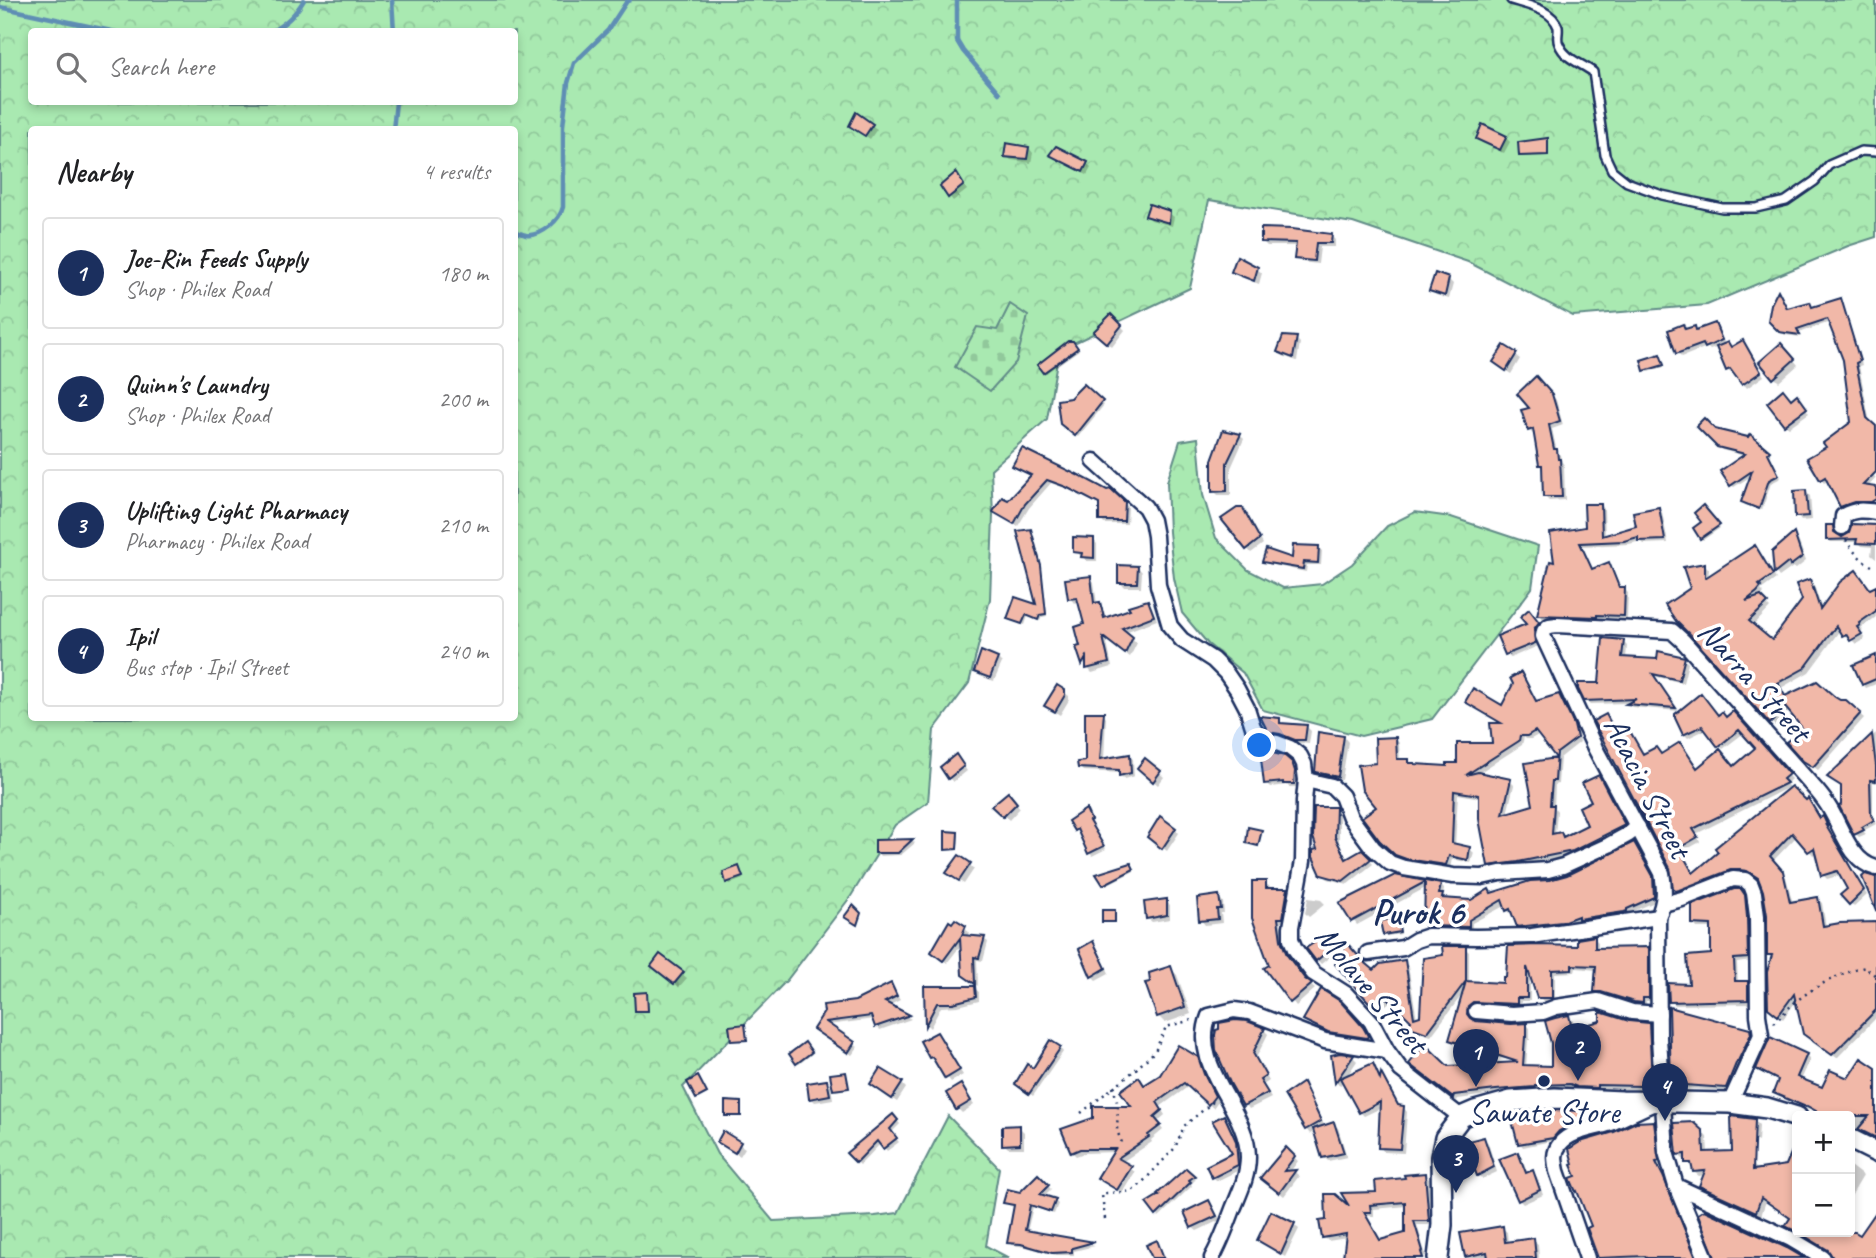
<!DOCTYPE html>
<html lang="en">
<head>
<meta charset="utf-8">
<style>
	body { margin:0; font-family:Caveat,sans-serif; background:#f2f2f2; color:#202124 }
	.controls { position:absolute; right:21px; bottom:21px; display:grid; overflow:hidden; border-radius:7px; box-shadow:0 4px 10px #0003 }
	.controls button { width:63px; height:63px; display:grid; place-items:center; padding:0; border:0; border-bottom:2px solid #e0e0e0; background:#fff; color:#202124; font:35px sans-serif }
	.you { position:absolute; left:1260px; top:746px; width:24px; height:24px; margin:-18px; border:5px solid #fff; border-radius:50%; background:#1a73e8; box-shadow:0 0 0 10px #1a73e833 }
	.badge { display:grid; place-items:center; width:46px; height:46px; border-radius:50%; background:#1b2f5e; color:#fff; font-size:23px; font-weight:700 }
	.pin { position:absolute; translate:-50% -58px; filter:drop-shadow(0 2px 4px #0008) }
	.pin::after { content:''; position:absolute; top:37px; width:24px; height:21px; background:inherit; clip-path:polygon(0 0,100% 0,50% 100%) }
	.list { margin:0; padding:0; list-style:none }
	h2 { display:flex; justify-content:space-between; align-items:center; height:91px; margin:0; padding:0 28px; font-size:30px }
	h2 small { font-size:23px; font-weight:400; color:#757577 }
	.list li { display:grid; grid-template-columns:46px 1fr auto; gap:21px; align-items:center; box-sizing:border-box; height:112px; margin:0 14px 14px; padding:0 14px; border:2px solid #e0e0e0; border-radius:7px }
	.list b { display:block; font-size:26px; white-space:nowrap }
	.list p { margin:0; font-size:23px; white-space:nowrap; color:#757577 }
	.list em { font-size:23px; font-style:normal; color:#757577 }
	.icon { flex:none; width:38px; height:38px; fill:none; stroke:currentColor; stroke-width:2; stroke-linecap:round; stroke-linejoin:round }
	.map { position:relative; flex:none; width:1876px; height:1258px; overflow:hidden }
	.search { position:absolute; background:#fff; box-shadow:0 4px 10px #0003; left:28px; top:28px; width:490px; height:77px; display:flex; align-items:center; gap:18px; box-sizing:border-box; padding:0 24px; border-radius:7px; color:#757577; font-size:26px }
	.panel { position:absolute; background:#fff; box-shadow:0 4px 10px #0003; left:28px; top:126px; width:490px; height:595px; border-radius:7px }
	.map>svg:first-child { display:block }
</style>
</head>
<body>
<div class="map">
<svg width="1876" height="1258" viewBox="0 0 1876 1258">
	<defs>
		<pattern id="forest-crowns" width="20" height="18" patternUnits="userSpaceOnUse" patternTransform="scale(1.75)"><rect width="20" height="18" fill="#a9e9b1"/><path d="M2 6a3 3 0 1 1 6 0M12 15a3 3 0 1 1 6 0" fill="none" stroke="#91c89b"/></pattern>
		<pattern id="cemetery-stones" width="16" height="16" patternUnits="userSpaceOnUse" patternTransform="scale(1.75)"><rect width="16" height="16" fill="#a9e9b1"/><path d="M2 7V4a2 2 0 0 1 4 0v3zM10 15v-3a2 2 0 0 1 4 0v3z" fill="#91c89b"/></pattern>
	</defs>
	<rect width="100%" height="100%" fill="#fff"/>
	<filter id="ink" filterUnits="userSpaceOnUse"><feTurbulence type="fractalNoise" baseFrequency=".0143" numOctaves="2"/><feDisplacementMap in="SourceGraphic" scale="14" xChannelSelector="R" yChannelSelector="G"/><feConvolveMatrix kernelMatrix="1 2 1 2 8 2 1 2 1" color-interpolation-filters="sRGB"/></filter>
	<g filter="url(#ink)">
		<!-- forest -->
		<g fill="url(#forest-crowns)" stroke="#628c88" stroke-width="2" fill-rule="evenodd">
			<path d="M0 0H1876V237L1848 246 1707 305 1573 316 1468 262 1353 223 1209 200 1190 288 1059 350 1047 419 991 469 993 515 990 599 969 683 934 730 928 802 895 825 851 896 787 980 683 1087 717 1154 773 1221 875 1216 898 1213 948 1116 999 1168 986 1246 1009 1258H0ZM32 32H514V102H32ZM32 130H514V718H32Z"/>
			<polygon points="1198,438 1203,495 1216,538 1248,570 1283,588 1322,584 1352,564 1387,526 1415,512 1451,517 1538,546 1532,588 1432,719 1361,736 1263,710 1243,673 1208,644 1182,613 1174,578 1169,532 1167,482 1180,441"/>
		</g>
		<!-- cemetery -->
		<polygon fill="url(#cemetery-stones)" stroke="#628c88" stroke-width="2" points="1010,304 1028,316 1016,362 990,391 955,367 977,327 997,330"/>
		<!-- shadow -->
		<g fill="#0003" fill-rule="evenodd">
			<polygon points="856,115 877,129 870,139 851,126"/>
			<polygon points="1506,138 1510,142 1504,153 1482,143 1478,139"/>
			<polygon points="1547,140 1549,142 1549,156 1522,157 1520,156"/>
			<polygon points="1029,148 1033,153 1031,163 1011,160 1006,156"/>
			<polygon points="1051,155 1087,163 1091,168 1087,175 1055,159"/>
			<polygon points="956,174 967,190 953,201 942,187"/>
			<polygon points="1169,213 1174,217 1172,226 1151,220 1147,215"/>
			<polygon points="1331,236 1335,240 1335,247 1320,247 1318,264 1301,262 1296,258 1298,246 1267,246 1262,241"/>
			<polygon points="1257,269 1262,273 1259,284 1238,276 1233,271"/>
			<polygon points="1448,279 1453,284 1449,299 1436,295 1431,291"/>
			<polygon points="1779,293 1788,310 1810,304 1813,307 1840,300 1843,303 1862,365 1859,366 1870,423 1876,428 1876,464 1861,463 1876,478 1867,488 1876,489 1875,504 1858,504 1845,509 1841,506 1829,480 1824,483 1821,479 1829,448 1853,423 1843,353 1830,322 1799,333 1801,337 1785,335 1774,325"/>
			<polygon points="1111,316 1125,330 1112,347 1095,332"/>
			<polygon points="1714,325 1718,328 1725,345 1732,348 1743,342 1746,346 1764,376 1747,388 1735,372 1731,373 1727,370 1718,347 1710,350 1707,347 1682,357 1678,353 1683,326 1687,330 1694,328 1698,332"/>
			<polygon points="1296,339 1300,343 1297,361 1283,356 1279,352"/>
			<polygon points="1072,342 1079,350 1046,373 1040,366"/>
			<polygon points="1504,347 1520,359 1511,374 1499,366"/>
			<polygon points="1785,349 1798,365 1779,382 1774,377"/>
			<polygon points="1661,358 1664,367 1648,372 1646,370 1643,361"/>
			<polygon points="1536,379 1556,400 1563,425 1552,429 1557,452 1560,455 1562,462 1564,465 1565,500 1549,501 1545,497 1544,468 1540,465 1536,433 1533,434 1529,430"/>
			<polygon points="1084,387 1104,405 1078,437 1065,426 1071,400"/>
			<polygon points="1800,400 1809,413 1789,427 1785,424 1791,401"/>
			<polygon points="1699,426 1748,439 1750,437 1771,455 1770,456 1781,478 1771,483 1762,510 1745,505 1743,502 1753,475 1734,487 1731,485 1746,456 1722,450"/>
			<polygon points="1240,435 1244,439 1231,468 1231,495 1218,495 1214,491"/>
			<polygon points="1014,465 1107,492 1110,491 1128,507 1127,524 1104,524 1101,520 1101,505 1071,490 1051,483 1029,508 1018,526 999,515 1032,476"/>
			<polygon points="1806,492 1810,496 1812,520 1801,521 1797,516"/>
			<polygon points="1601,505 1604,509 1605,537 1638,527 1658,509 1662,512 1668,543 1644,544 1641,541 1629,544 1582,546 1593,571 1608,564 1612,568 1621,589 1624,589 1628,593 1627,619 1601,618 1600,621 1543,619 1539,615 1556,564 1587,528"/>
			<polygon points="1703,508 1720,528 1703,540 1695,529 1704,522"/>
			<polygon points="1242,509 1246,514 1263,544 1251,553 1247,548"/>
			<polygon points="1832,526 1835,530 1836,535 1842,539 1876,527 1876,559 1871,555 1872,547 1862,546 1858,542 1831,542 1828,539"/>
			<polygon points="1031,531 1033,534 1041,562 1047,616 1042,617 1040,621 1028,616 1025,625 1009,618 1038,607"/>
			<polygon points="1794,536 1798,540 1806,561 1796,569 1793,567 1779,577 1776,573 1774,552"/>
			<polygon points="1093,539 1097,544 1097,561 1087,561 1075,551"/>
			<polygon points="1318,547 1322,551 1321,565 1307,565 1306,572 1268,564 1264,561 1294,560"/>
			<polygon points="1755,547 1776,579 1761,590 1764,593 1760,598 1770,608 1753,626 1772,643 1804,601 1810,581 1814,585 1822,610 1876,589 1876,617 1861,628 1863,630 1860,632 1865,639 1856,644 1850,638 1848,639 1840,630 1809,672 1781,688 1786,697 1846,702 1864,718 1818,770 1811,765 1805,729 1790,710 1775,726 1693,636 1692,589 1705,565 1709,569 1708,578"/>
			<polygon points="1138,567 1142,572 1141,587 1124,587 1120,582"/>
			<polygon points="1090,577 1094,582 1097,604 1099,604 1103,608 1106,619 1148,602 1152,607 1157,620 1125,632 1137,643 1130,657 1106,638 1112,667 1092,673 1084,664 1079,648 1083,647 1086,625 1080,602 1074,603 1070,598"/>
			<polygon points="1529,612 1542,627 1536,633 1538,646 1510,658 1507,654 1529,625"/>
			<polygon points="1623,642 1627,646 1626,659 1658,661 1684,659 1688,663 1683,683 1654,676 1678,711 1632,707 1627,703 1590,704 1585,700 1600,684"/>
			<polygon points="1876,657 1876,684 1866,688 1863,684"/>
			<polygon points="998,659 1002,663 994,681 980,676 976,671"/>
			<path d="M1521 674 1525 678 1537 702 1559 696 1563 700 1577 730 1580 742 1560 758 1558 784 1555 785 1554 807 1557 811 1555 835 1561 834 1565 838 1590 826 1598 777 1602 781 1628 829 1577 854 1523 866 1494 869 1490 865 1480 798 1458 794 1455 846 1470 849 1474 853 1471 863 1452 859 1450 868 1412 862 1401 858 1386 845 1378 807V764L1395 738 1399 743 1400 761H1408L1412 765 1449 768 1494 744 1504 725 1467 702 1503 707ZM1540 734 1559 745 1558 761 1556 759 1535 806 1507 814 1514 785 1510 781 1477 774 1522 745 1524 737 1526 739H1531Z"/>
			<polygon points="1064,692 1069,696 1069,700 1060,715 1046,706"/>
			<polygon points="1103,714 1106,718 1104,760 1129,756 1133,759 1134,776 1124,779 1121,776 1121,773 1083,771 1079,767 1087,763"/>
			<polygon points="1733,714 1791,779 1786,784 1789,787 1696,834 1700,842 1682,852 1694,875 1811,805 1821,819 1823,818 1827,822 1829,833 1867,895 1854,907 1843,895 1849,889 1841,875 1827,879 1823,875 1817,852 1813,855 1797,836 1773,861 1786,877 1793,904 1818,899 1822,903 1826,927 1876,924 1876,1018 1837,1058 1809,1038 1797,1000 1783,1019 1774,1012 1773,959 1769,954 1768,915 1761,880 1756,876 1738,873 1680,892 1675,888 1672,868 1606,717 1617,734 1627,728 1644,755 1656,749 1662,756 1697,770 1735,768 1757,749 1744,733 1723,749 1707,729 1688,738 1684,734 1719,717 1726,719"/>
			<polygon points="1279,720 1284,725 1306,726 1311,731 1309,744 1300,743 1286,738 1274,736 1269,731"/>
			<polygon points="1876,733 1876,783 1873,782 1873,819 1876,824 1863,831 1866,834 1859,837 1856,834 1843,787 1830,777"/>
			<polygon points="1344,737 1348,742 1342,780 1321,776 1317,772"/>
			<polygon points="1145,760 1164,777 1158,785 1143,772"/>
			<polygon points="960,761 967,771 953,782 949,778"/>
			<polygon points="1291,763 1296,780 1298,780 1298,787 1289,787 1287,785 1270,787 1266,783"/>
			<polygon points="1012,798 1020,808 1009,820 994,806"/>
			<polygon points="1335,809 1339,813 1339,843 1348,860 1362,852 1373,864 1348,884 1328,879 1323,874 1319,850"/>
			<polygon points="1085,811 1106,849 1092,856 1076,830"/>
			<polygon points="1175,829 1179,833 1167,851 1154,841"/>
			<polygon points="958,834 959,835 958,850 949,850 947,849"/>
			<polygon points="877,841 913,841 915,843 901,855 880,856 877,852"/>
			<polygon points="1634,844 1638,848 1656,882 1658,895 1657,901 1629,913 1630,915 1583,923 1580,920 1566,925 1523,930 1518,926 1513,913 1511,914 1507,910 1506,905 1472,923 1472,930 1430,929 1426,925 1427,887 1357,925 1341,904 1395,877 1440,885 1444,889 1443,897 1446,900 1471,901 1567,876"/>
			<polygon points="960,857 974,869 964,884 953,877"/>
			<polygon points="1132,866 1134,871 1106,885 1105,884"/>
			<polygon points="740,870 743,879 730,884 728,882"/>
			<polygon points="1265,883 1270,887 1270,890 1288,890 1292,894 1287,922 1281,922 1285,946 1291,961 1307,982 1315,989 1296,1006 1267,968 1271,965"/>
			<polygon points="1742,892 1746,897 1751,922 1751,961 1737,963 1738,983 1747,983 1751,987 1751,1004 1675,1005 1671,1001 1691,985 1713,955 1713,928 1697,928 1694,924"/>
			<polygon points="1218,897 1223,902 1224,913 1221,913 1222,923 1205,925 1201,920"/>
			<polygon points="1308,898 1321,900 1325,904 1309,917 1305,913"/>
			<polygon points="1166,901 1170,905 1170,919 1152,922 1147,918"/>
			<polygon points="1397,920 1401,934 1386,936 1384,934"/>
			<polygon points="955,922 969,932 967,937 984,939 988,942 983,961 977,960 978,986 968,979 962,944 947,963 937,956"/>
			<polygon points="1594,938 1598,942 1598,949 1648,949 1652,953 1652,1001 1646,1001 1646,1006 1639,1006 1606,995 1600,995 1596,991 1597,970 1576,968 1575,972 1555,973 1555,1001 1543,1001 1539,997 1530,974 1530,1001 1521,1001 1520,1007 1477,1005 1472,1009 1470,1016 1472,1021 1511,1025 1526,1024 1530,1028 1530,1040 1528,1040 1526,1067 1553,1068 1569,1017 1573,1021 1575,1030 1629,1023 1648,1025 1653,1029 1655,1084 1645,1084 1645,1089 1600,1089 1600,1091 1583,1090 1575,1087 1538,1088 1538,1090 1501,1093 1458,1099 1457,1101 1415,1068 1518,1063 1455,1043 1451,1039 1464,992 1431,1036 1413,1030 1409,1026 1414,1021 1392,1000 1379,1011 1337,964 1374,972 1404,962 1408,966 1417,1019 1421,1017 1444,956 1465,948 1469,952 1469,983 1504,985 1508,979 1509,948 1578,948"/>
			<polygon points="1093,943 1097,947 1109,973 1096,980 1092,976"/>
			<polygon points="1324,946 1331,956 1321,964 1317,960"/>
			<polygon points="1170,968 1177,975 1191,1014 1165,1023 1158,1016"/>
			<polygon points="657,970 682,974 687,978 679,987"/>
			<polygon points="890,985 900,1000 888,1006 911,1019 880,1030 874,1019 828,1025 858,1047 852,1055 815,1029 856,1003"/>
			<polygon points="926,988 974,988 979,992 979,1001 958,1006 941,1007 930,1028 927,1025"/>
			<polygon points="647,994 648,996 649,1012 639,1012 637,1011"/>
			<polygon points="1339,1003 1367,1033 1371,1041 1333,1035 1310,1024 1305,1020"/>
			<polygon points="1264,1030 1268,1034 1256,1058 1269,1081 1263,1085 1271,1098 1249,1109 1231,1082"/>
			<polygon points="1749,1030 1754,1035 1730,1091 1677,1088 1673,1083"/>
			<polygon points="937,1034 963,1075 951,1082 931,1057"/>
			<polygon points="804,1045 812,1054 799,1064 791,1055"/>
			<polygon points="1060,1048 1063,1052 1033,1096 1021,1087 1034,1071"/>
			<polygon points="1340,1055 1353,1057 1357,1061 1347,1076 1372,1065 1376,1069 1381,1080 1382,1076 1385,1079 1400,1107 1403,1107 1407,1112 1404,1153 1384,1152 1380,1147 1381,1108 1364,1116 1360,1112 1343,1081 1340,1086 1337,1082 1333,1057"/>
			<polygon points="1806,1056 1810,1060 1801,1080 1823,1089 1876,1070 1876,1140 1861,1132 1850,1122 1850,1116 1826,1116 1779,1096 1775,1092 1780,1081 1762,1073 1758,1069"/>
			<polygon points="1197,1059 1202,1063 1207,1080 1218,1101 1213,1108 1189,1086 1160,1107 1165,1115 1157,1122 1163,1130 1151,1140 1152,1142 1122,1162 1135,1172 1122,1193 1099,1178 1115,1152 1084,1153 1076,1156 1072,1152 1134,1108 1145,1087"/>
			<polygon points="845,1073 849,1089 836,1091 831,1086 833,1099 815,1102 811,1098 826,1082 834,1089"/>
			<polygon points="902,1084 906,1088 897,1102 876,1088"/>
			<polygon points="1303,1085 1307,1089 1325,1127 1333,1124 1338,1128 1347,1157 1328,1161 1324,1157 1316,1131 1310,1134 1306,1129"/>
			<polygon points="961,1086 974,1105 962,1113 958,1109"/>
			<polygon points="1602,1114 1606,1118 1556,1140 1523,1147 1520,1143 1530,1118 1533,1120"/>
			<polygon points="893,1116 900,1124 891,1133 899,1142 887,1151 881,1143 860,1165 848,1153"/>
			<polygon points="1223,1117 1228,1121 1240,1147 1241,1169 1217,1181 1213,1177 1234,1154"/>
			<polygon points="1754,1120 1759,1125 1758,1142 1753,1139 1752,1164 1759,1171 1761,1170 1797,1196 1797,1232 1850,1231 1860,1237 1876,1215 1876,1258 1833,1258 1833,1254 1792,1230 1788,1226 1792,1219 1766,1201 1761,1216 1706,1190 1701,1186 1705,1175 1699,1176 1694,1172 1694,1167 1687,1162 1687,1158 1683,1159 1678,1154 1702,1132 1707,1137 1708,1153 1734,1152"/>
			<polygon points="1654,1123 1659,1128 1662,1165 1659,1167 1698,1258 1598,1258 1589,1229 1593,1227"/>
			<polygon points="1019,1127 1024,1132 1024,1148 1008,1148 1004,1144"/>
			<polygon points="724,1134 745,1148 740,1156 719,1142"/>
			<polygon points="1484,1139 1488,1143 1497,1172 1482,1179 1478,1175"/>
			<polygon points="1286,1150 1298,1161 1290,1172 1295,1172 1299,1176 1284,1196 1267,1182"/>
			<polygon points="1518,1154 1522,1158 1528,1174 1533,1172 1537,1177 1543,1195 1523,1204 1519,1200"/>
			<polygon points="1850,1166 1863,1176 1850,1198"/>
			<polygon points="1186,1170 1196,1179 1191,1184 1192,1186 1159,1217 1148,1204 1162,1196"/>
			<path d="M1425 1175 1429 1179 1433 1225H1417L1426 1256H1424L1425 1258H1345L1347 1238 1328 1241 1324 1237 1378 1194ZM1407 1206 1406 1234 1381 1241 1366 1216H1374V1209Z"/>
			<polygon points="1038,1176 1051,1189 1043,1197 1055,1201 1058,1204 1054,1214 1033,1207 1027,1232 1095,1246 1074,1251 1074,1255 1056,1255 1026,1247 1012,1245 1009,1242 1015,1207 1008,1205 1005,1202 1020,1194"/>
			<polygon points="1209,1202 1213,1206 1220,1220 1197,1231 1192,1227"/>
			<polygon points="1272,1213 1294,1225 1299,1229 1285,1257 1264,1244 1259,1240"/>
			<polygon points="1502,1228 1507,1232 1508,1243 1533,1240 1538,1244 1539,1258 1468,1258 1466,1256"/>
		</g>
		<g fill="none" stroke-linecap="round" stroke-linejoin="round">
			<!-- stream -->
			<g stroke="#5f8eb4" stroke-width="4.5">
				<polyline points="392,0 394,32"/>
				<polyline points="957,0 957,41 963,51 999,93"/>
				<polyline points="0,7 116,32"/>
				<path d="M271 32C286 23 295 15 304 0"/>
				<polyline points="393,130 396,102"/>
				<path d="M514 231C518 232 522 234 526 235 541 237 560 220 563 207V126L568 83 574 63 608 30 627 1 630 0"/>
			</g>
		</g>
		<!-- building -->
		<g fill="#f1b8a8" stroke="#1b2f5e" stroke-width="2" fill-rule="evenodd">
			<polygon points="856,112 873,124 865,136 849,126"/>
			<polygon points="1482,124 1507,136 1500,150 1476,139"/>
			<polygon points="1548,138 1548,155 1519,156 1518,142"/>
			<polygon points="1006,143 1029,147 1027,159 1004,157"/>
			<polygon points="1056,146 1088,162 1083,172 1049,155"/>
			<polygon points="956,172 964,185 948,198 940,186"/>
			<polygon points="1149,204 1170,211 1169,223 1145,216"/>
			<polygon points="1261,228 1292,229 1332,234 1331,243 1316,243 1314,261 1294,259 1296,243 1261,242"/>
			<polygon points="1237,256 1258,267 1254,281 1231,272"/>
			<polygon points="1435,273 1449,278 1445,296 1429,291"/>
			<polygon points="1778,290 1787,308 1810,302 1812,307 1841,298 1860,361 1856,363 1867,418 1876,426 1876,472 1863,485 1876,487 1876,499 1871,502 1854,502 1840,507 1825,477 1820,480 1807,458 1826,447 1823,443 1851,422 1843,360 1827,319 1797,329 1800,335 1779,332 1768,321 1771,304"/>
			<polygon points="1111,314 1122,325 1107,344 1093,332"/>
			<polygon points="1715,323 1722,340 1705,348 1703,344 1676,354 1668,330 1683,324 1685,329 1695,326 1696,330"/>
			<polygon points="1283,336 1297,337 1293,358 1277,352"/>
			<polygon points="1743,340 1761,372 1742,385 1730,369 1726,371 1716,347 1728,342 1731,347"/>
			<polygon points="1068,341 1073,341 1078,348 1043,373 1037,365"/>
			<polygon points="1781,343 1795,359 1773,379 1759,362"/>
			<polygon points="1504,345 1517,353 1506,371 1493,362"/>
			<polygon points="1660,354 1664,365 1644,371 1641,360"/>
			<polygon points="1536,376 1552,394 1560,421 1549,425 1554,449 1557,449 1558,459 1560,459 1562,497 1543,497 1542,465 1539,465 1533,429 1528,431 1521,410 1529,408 1517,394"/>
			<polygon points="1084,384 1103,401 1075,436 1060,424 1057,400 1070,398"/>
			<polygon points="1783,389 1791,399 1797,394 1807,408 1784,425 1767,403"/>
			<polygon points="1704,418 1715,429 1748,437 1750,434 1770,451 1768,453 1779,475 1769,480 1759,509 1741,502 1752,471 1730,486 1720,471 1745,454 1717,447 1696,426"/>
			<polygon points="1223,430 1241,434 1227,463 1227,491 1212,492 1212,460"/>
			<polygon points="1022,448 1077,475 1077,474 1107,490 1111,489 1125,502 1124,521 1099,521 1099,504 1066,487 1047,480 1025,504 1014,524 993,512 1002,497 1008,500 1031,475 1012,466"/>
			<polygon points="1806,490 1808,516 1795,517 1794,491"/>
			<polygon points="1584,504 1601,504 1602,536 1636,526 1633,512 1659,507 1665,540 1638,541 1638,537 1624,541 1580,543 1592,569 1609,562 1619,587 1625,587 1624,616 1597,615 1597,617 1537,615 1550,561 1554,562 1550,533 1585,527"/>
			<polygon points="1703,505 1720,525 1700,539 1693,528 1701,522 1694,513"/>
			<polygon points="1237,508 1243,508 1260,539 1246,550 1221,519"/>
			<polygon points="1852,524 1876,525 1876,544 1856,543 1857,539 1826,540 1826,525 1833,525 1834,532 1842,537 1849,533"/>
			<polygon points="1031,529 1041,566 1046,614 1040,615 1038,620 1026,615 1022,624 1007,619 1015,597 1036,604 1017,531"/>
			<polygon points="1794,533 1802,557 1790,566 1789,562 1774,574 1772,552"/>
			<polygon points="1073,537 1094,538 1094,558 1081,557 1082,553 1073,552"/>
			<polygon points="1293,545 1319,546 1318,563 1304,562 1303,569 1262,562 1266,549 1292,558"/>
			<polygon points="1755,545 1773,575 1759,585 1761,587 1757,592 1746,601 1761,596 1768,603 1749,621 1772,640 1802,600 1796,584 1810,579 1820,609 1840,582 1856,570 1870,589 1876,586 1876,611 1859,623 1860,625 1857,627 1862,634 1850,641 1846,634 1842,636 1836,626 1805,668 1778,683 1785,696 1817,681 1835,697 1840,700 1846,700 1861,713 1813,767 1803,761 1786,742 1803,729 1785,707 1770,724 1690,635 1676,621 1665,605 1690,588 1683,567 1705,563 1705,578"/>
			<polygon points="1118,565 1138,566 1137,583 1118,583"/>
			<polygon points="1091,576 1094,603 1100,602 1104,618 1130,609 1128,606 1148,600 1154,616 1122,628 1133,637 1125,654 1103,637 1109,663 1086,669 1086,658 1082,665 1076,647 1080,646 1075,627 1084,624 1077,598 1068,599 1065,579"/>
			<polygon points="1529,609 1539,622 1534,629 1535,643 1505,655 1497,636 1526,624 1520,617"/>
			<polygon points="1603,638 1624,640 1622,657 1657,659 1658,651 1685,657 1679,680 1653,674 1676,708 1626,704 1636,699 1584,701 1578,689 1578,683 1599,683"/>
			<polygon points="981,651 998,658 990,678 974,672"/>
			<polygon points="1876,655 1876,679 1862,685 1853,665"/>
			<path d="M1521 672 1536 701 1559 694 1574 725 1577 738 1557 753 1555 781H1552L1550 805H1554L1552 834 1561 832 1563 837 1587 825 1579 807 1591 801 1582 783 1599 775 1625 825 1573 851 1518 862 1488 866 1479 819V795L1454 791 1452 843 1470 847 1468 860 1449 856 1446 865 1406 859 1395 855 1380 841 1362 817 1376 807 1362 790 1358 765 1376 763 1375 738 1396 737 1397 759H1409V763H1415V764L1447 766V763H1457V743H1492L1490 723H1501L1465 702 1473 688 1502 705 1513 684 1510 678ZM1535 731 1556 758 1525 763 1533 805 1503 814 1511 779 1478 772 1466 775 1519 741 1520 735V736H1527Z"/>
			<polygon points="1057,685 1065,690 1065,695 1055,712 1044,706"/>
			<polygon points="1701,693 1718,715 1722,712 1726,717 1733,711 1789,774 1783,779 1787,783 1693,829 1698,837 1679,848 1693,873 1718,852 1715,848 1791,786 1806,800 1808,798 1820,818 1823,816 1828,827 1825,824 1864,890 1849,905 1840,895 1847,889 1837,871 1821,876 1814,848 1808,852 1792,833 1770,856 1783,871 1790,902 1818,897 1823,926 1840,923 1876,922 1876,1010 1832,1055 1803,1034 1794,994 1778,1016 1768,1008 1767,972 1772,955 1767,955 1767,915 1763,891 1758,878 1747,871 1733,869 1679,890 1676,891 1673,889 1670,868 1593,721 1606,714 1616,733 1627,726 1643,754 1656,747 1661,754 1680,742 1697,768 1720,749 1734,766 1755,748 1739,730 1718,747 1702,726 1683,735 1675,718 1675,714"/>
			<polygon points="1085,712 1104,712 1100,759 1130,754 1131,773 1119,776 1119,770 1078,768 1077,762 1085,761"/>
			<polygon points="1260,716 1280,718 1280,723 1307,725 1305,740 1295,740 1280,734 1268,732"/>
			<polygon points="1318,732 1344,736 1338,777 1315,772"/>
			<polygon points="1872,734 1876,766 1876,781 1870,780 1871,815 1874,820 1862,827 1864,830 1854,835 1839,806 1841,805 1841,786 1827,777"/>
			<polygon points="1260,750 1285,756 1292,762 1295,771 1294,784 1283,784 1283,782 1264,784"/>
			<polygon points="956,754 964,766 948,779 940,767"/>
			<polygon points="1145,758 1161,771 1153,782 1137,768"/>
			<polygon points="1008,792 1017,803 1003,817 991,806"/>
			<polygon points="1314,807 1336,807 1335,837 1346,859 1362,850 1371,859 1343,881 1321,875 1313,857 1313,850 1317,849 1313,837"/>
			<polygon points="1086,809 1091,820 1089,821 1104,846 1088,854 1077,829 1074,831 1068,821"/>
			<polygon points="1160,816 1176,828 1162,849 1147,837"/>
			<polygon points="1248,827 1262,830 1258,846 1246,843"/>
			<polygon points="945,831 958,832 957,849 945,850"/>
			<polygon points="913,839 898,853 875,853 875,840"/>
			<polygon points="1634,842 1653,876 1654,897 1627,909 1627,911 1624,912 1578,919 1578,916 1562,922 1517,927 1510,909 1506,911 1502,900 1469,920 1469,927 1424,926 1425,882 1351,922 1339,903 1395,875 1441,884 1439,894 1443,894 1442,898 1471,900 1489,889 1491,893 1530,881 1549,880 1567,875"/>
			<polygon points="959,855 971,863 959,881 946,873"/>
			<polygon points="1131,863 1134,869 1103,885 1096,874"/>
			<polygon points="739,866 743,877 726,883 723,872"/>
			<polygon points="1865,874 1876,877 1876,911 1862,877"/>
			<polygon points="1252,881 1266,881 1266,888 1288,888 1283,918 1278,918 1281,940 1287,955 1305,979 1312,984 1290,1003 1264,968 1269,965 1252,918"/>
			<polygon points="1734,889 1741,889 1745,895 1747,917 1748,958 1734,959 1735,981 1748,981 1748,1000 1669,1002 1668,983 1689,984 1687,956 1711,954 1711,925 1692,924 1692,905"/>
			<polygon points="1219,895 1221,909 1217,909 1218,919 1199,921 1197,898"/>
			<polygon points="1167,899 1167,915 1146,919 1144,902"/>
			<polygon points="853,905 861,913 857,925 844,917"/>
			<rect x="1102" y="910" width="13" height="12"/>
			<polygon points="1398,918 1400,932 1383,935 1380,921"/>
			<polygon points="955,919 966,926 962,935 985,937 979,958 974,957 975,984 962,975 960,938 943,961 931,952 949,921 952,923"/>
			<polygon points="1595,936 1595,948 1649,947 1649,998 1643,998 1643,1003 1634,1002 1601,992 1594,992 1596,966 1572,965 1572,969 1552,970 1552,998 1537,998 1527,967 1527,998 1517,998 1517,1004 1473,1002 1468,1006 1467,1014 1470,1018 1475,1021 1511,1024 1527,1023 1527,1037 1525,1037 1523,1065 1551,1066 1551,1043 1545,1021 1555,1018 1569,1015 1572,1029 1600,1021 1600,1012 1629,1021 1649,1023 1652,1081 1642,1081 1642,1086 1597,1085 1597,1088 1577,1087 1570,1084 1535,1085 1535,1087 1496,1090 1454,1095 1453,1098 1409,1064 1425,1044 1448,1066 1518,1062 1449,1040 1466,981 1427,1033 1407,1026 1411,1021 1387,997 1374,1008 1335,964 1347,943 1361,959 1374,970 1380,964 1405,960 1414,1018 1420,1016 1423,958 1443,955 1442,946 1466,946 1466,981 1503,983 1503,977 1506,977 1508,946 1539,945 1577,946 1577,939"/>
			<polygon points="1320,939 1328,951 1316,961 1306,948"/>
			<polygon points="1093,941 1106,968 1091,977 1079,949"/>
			<polygon points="660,954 684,972 674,984 651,966"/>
			<polygon points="1171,966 1185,1007 1157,1017 1145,983 1150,982 1149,973"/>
			<polygon points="891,983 897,996 885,1002 910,1015 875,1027 871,1016 826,1022 855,1042 848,1053 813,1029 824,1012 823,1005 855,1001"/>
			<polygon points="924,986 975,986 976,997 953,1003 937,1003 925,1026"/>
			<polygon points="1321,989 1340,1001 1363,1027 1368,1036 1367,1038 1328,1032 1303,1020"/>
			<polygon points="647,992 648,1011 635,1011 634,993"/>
			<polygon points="1669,1007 1750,1029 1751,1034 1738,1061 1737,1061 1726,1088 1671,1084"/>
			<polygon points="1235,1020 1247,1021 1265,1028 1253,1053 1266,1076 1260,1080 1268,1093 1243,1106 1230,1083 1216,1051 1215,1035 1216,1030 1219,1029 1219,1023"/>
			<polygon points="745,1024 747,1040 731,1041 729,1026"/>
			<polygon points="937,1032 960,1070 945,1079 932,1057 929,1058 920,1041"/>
			<polygon points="1770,1037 1807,1054 1797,1077 1822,1087 1830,1070 1848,1078 1861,1058 1876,1068 1876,1138 1858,1129 1869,1116 1825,1116 1807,1106 1806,1107 1773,1093 1778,1080 1756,1069"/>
			<polygon points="1050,1040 1061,1047 1029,1094 1015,1084 1027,1064 1033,1068"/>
			<polygon points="805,1042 812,1052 796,1064 789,1054"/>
			<polygon points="1178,1045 1198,1057 1204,1074 1215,1096 1208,1105 1184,1083 1157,1102 1162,1110 1154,1117 1161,1125 1148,1135 1149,1137 1118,1158 1132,1166 1117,1190 1097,1178 1115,1149 1080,1149 1071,1153 1061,1129 1093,1118 1093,1106 1131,1106 1120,1091 1139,1077 1144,1085 1160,1075"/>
			<polygon points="1340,1053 1354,1055 1335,1083 1331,1055"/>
			<polygon points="1373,1063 1380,1079 1381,1073 1398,1105 1404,1106 1400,1149 1378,1148 1380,1102 1359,1113 1340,1078"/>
			<polygon points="880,1068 903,1082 892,1099 870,1084"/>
			<polygon points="846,1072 849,1088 833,1090 830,1074"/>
			<polygon points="698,1076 707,1093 696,1099 687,1082"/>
			<polygon points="827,1080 830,1095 809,1099 807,1083"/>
			<polygon points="1303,1082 1321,1121 1305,1130 1284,1095"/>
			<polygon points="961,1084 971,1101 956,1110 946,1093"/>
			<polygon points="725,1101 741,1102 741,1116 725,1116"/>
			<polygon points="1555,1110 1603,1112 1603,1115 1573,1124 1559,1131 1553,1138 1518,1144 1512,1121 1531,1116 1531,1119 1550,1111"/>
			<polygon points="893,1114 898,1120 890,1129 897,1138 883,1149 877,1141 856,1163 846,1153"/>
			<polygon points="1224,1115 1236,1141 1238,1165 1212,1178 1206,1166 1232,1153 1212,1121"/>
			<polygon points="1731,1116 1755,1119 1753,1170 1786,1165 1797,1139 1797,1232 1785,1226 1790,1218 1761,1198 1756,1212 1699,1186 1705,1171 1693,1172 1691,1163 1685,1163 1685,1154 1677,1155 1674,1123 1693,1122 1703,1131 1704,1152 1732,1151"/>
			<polygon points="1654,1121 1659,1161 1656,1162 1663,1176 1696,1258 1646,1258 1645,1256 1598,1258 1587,1228 1591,1226 1577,1191 1576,1192 1570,1178 1576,1176 1571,1165 1573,1164 1569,1149 1580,1142 1614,1132 1636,1122"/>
			<polygon points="1334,1122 1344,1153 1322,1158 1313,1129"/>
			<polygon points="1020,1125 1020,1144 1002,1145 1002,1126"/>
			<polygon points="723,1131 741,1142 735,1153 717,1142"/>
			<polygon points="1484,1137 1494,1167 1477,1176 1465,1142"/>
			<polygon points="1286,1147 1295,1156 1284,1171 1296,1170 1279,1193 1260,1178"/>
			<polygon points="1518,1152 1526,1173 1533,1170 1540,1190 1518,1201 1499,1159"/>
			<polygon points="1186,1168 1195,1176 1189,1180 1191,1182 1156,1216 1146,1203 1159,1195 1157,1194"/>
			<path d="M1425 1173 1429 1221H1414L1423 1251 1421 1252 1423 1258H1343L1346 1234 1322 1238 1319 1221 1326 1220 1325 1194H1335L1349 1206 1341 1193 1376 1192 1375 1181 1405 1178 1404 1175ZM1405 1202V1233L1380 1240 1364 1212H1371L1370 1205Z"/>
			<polygon points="1038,1174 1049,1185 1040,1194 1056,1199 1051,1212 1030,1205 1025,1230 1094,1242 1072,1248 1072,1252 1052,1253 1021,1244 1007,1243 1014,1205 1003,1203 1007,1189 1020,1192"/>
			<polygon points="1209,1200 1217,1216 1191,1228 1184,1212"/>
			<polygon points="1704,1210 1787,1248 1804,1258 1715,1258 1698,1214"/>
			<polygon points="1271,1211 1295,1223 1281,1254 1257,1240"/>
			<polygon points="1876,1212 1876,1258 1833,1258 1828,1250 1798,1232 1855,1232 1860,1235"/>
			<polygon points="1503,1226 1505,1242 1534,1238 1536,1258 1488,1258 1487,1252 1465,1257 1460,1233"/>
			<polygon points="1157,1240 1164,1258 1152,1258 1146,1245"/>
		</g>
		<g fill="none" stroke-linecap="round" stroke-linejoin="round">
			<!-- lane casing -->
			<g stroke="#1b2f5e" stroke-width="12">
				<path id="lane" d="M1511 0C1527 5 1552 9 1558 27 1559 33 1556 39 1559 44 1565 59 1581 63 1593 72L1605 155 1612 170 1627 182 1662 195 1722 208H1756L1786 201 1815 181 1829 165 1861 151 1876 152"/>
			</g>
			<!-- street casing -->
			<g stroke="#1b2f5e" stroke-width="19">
				<g id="street">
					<polyline points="1094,461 1145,507 1152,520 1155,536 1158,585 1170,626 1182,640 1213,660 1226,673 1237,689 1247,708 1253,727 1261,739 1264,741 1277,743 1290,748 1300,756 1304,764 1306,780 1304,801 1303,861 1291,927 1291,939 1295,949 1313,973 1346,994 1371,1021 1387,1051 1401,1070 1461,1117"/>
					<path d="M1842 527 1843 516C1855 509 1863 510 1876 512"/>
					<polyline points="1306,780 1332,786 1342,796 1350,817 1373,848 1390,863 1404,868 1453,876 1482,877 1500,873 1548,870 1563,866 1609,845 1629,834 1638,827"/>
					<polyline points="1663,904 1682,899 1733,879 1745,880 1751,885 1754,893 1757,916 1758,1015 1761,1035 1730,1103"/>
					<polyline points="1368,953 1403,948 1416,940 1428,936 1476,937 1532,936 1658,917"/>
					<polyline points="1476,1011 1512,1014 1543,1012 1556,1007 1598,1001 1632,1012 1659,1014"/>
					<polyline points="1676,1186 1791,1239 1823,1258"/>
					<path d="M1212 1258C1221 1242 1227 1225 1233 1209 1240 1192 1248 1176 1248 1157 1248 1108 1189 1067 1209 1016L1234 1010 1249 1012 1325 1041 1387 1051"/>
					<path d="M1587 1258 1557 1171C1555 1161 1553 1152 1560 1144 1571 1130 1595 1129 1611 1123 1625 1117 1638 1110 1652 1104"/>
					<path d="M1706 1258 1676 1186 1666 1152 1659 1038 1658 917C1665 901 1665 890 1662 873L1595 748 1543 636 1544 631 1549 626 1557 625 1672 631 1683 641 1817 791C1822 797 1826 802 1830 809 1842 829 1851 862 1876 868"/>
				</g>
			</g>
			<!-- secondary casing -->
			<g stroke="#1b2f5e" stroke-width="24">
				<g id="secondary">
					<polyline points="1850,1139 1876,1152"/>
					<polyline points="1438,1258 1442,1225 1441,1157 1445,1138 1461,1117 1475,1111 1511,1101 1555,1098 1622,1101 1730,1103 1767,1108 1797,1117"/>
				</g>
			</g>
			<!-- path -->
			<g stroke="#1b2f5e" stroke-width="2.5" stroke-dasharray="2 5" stroke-linecap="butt">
				<path d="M1846 540C1852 551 1864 563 1876 568"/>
				<path d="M1774 1023C1781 1017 1787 1009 1794 1003 1816 985 1839 974 1865 967L1876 976"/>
				<polyline points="1113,1086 1118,1105 1117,1131 1123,1145"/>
				<polyline points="1081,1113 1135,1070 1155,1051 1166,1027 1192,1020"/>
				<polyline points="1105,1219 1102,1195 1105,1193 1126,1192 1133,1190 1140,1185 1175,1148 1184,1126 1214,1101"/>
			</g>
			<!-- lane -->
			<use href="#lane" stroke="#fff" stroke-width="7"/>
			<!-- street -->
			<use href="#street" stroke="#fff" stroke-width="14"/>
			<!-- secondary -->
			<use href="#secondary" stroke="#fff" stroke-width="19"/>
		</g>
	</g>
	<!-- markers -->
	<circle fill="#1b2f5e" stroke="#fff" stroke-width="2.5" cx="1544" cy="1081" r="7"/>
	<g text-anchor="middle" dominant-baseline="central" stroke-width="7" stroke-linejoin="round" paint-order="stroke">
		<!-- street labels -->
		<g font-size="33" fill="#1b2f5e" stroke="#fff">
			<text transform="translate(1755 681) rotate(48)">Narra Street</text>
			<text transform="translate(1648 787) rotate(63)">Acacia Street</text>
			<text transform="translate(1372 989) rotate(50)">Molave Street</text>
		</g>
		<!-- poi labels -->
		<g font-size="33" fill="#1b2f5e" stroke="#fff">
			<text x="1544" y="1112">Sawate Store</text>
		</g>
		<!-- neighbourhood labels -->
		<g font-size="35" font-weight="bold" fill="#1b2f5e" stroke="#fff">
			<text x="1418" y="912">Purok 6</text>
		</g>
	</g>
</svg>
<div class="controls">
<button>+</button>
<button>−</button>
</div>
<div class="you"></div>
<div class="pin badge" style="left:1476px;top:1087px">1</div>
<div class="pin badge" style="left:1578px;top:1081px">2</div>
<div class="pin badge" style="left:1456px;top:1193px">3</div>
<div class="pin badge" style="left:1665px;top:1121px">4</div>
<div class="search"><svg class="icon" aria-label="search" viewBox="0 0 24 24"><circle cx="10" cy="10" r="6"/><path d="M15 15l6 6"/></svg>Search here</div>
<section class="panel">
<h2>Nearby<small>4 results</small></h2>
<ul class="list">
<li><span class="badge">1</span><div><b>Joe-Rin Feeds Supply</b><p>Shop · Philex Road</p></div><em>180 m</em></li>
<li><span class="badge">2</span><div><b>Quinn's Laundry</b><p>Shop · Philex Road</p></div><em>200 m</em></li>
<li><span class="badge">3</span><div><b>Uplifting Light Pharmacy</b><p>Pharmacy · Philex Road</p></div><em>210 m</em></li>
<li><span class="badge">4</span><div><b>Ipil</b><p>Bus stop · Ipil Street</p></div><em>240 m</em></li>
</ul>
</section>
</div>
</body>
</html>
